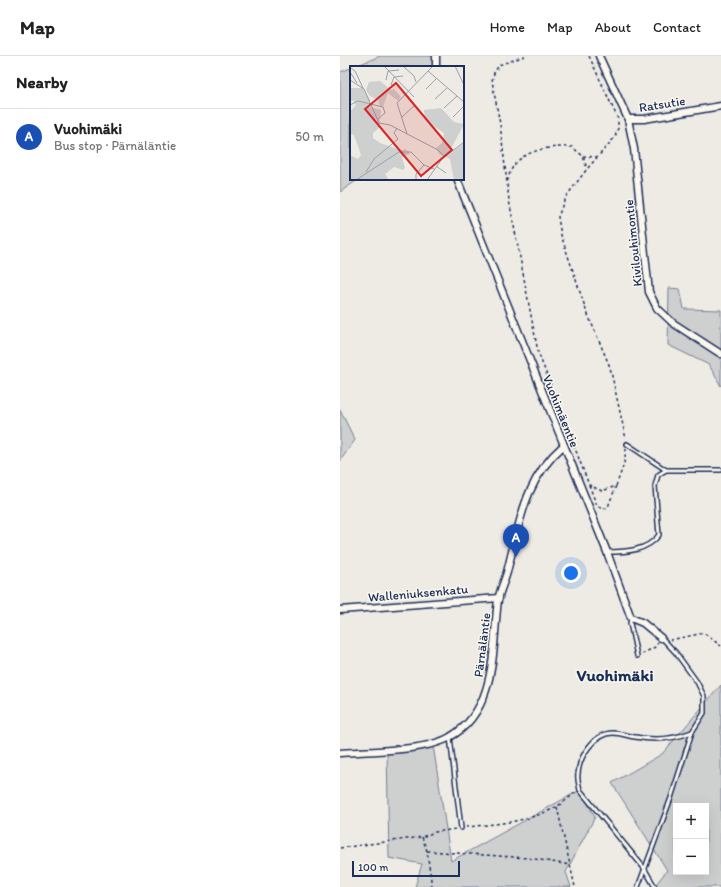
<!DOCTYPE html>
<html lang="en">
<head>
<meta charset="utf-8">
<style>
	body { margin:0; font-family:Itim,sans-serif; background:#f2f2f2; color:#222 }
	.controls { position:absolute; right:12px; bottom:12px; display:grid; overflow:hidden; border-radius:0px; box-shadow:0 4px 16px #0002 }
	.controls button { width:36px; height:36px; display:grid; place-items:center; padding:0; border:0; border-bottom:1px solid #e0e0e0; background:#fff; color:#222; font:20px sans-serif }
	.scale { position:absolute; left:12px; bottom:10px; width:108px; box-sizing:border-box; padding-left:4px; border:2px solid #1b2f5e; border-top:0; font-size:11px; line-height:14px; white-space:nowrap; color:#1b2f5e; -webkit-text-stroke:3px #fbf7ec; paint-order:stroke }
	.you { position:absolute; left:231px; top:517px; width:14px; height:14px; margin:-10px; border:3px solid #fff; border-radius:50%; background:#1a73e8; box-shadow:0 0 0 6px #1a73e833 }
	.badge { display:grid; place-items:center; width:26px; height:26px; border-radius:50%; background:#0b8043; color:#fff; font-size:13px; font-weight:700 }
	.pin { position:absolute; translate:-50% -33px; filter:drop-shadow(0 1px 2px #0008) }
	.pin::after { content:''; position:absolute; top:21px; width:14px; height:12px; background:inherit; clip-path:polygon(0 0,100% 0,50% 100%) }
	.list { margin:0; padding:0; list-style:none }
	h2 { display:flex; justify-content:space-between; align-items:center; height:52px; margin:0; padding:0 16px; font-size:17px }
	h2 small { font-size:13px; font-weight:400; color:#767676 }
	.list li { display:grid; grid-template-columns:26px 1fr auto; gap:12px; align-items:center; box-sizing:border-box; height:56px; padding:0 16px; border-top:1px solid #e0e0e0 }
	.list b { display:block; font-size:15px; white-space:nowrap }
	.list p { margin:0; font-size:13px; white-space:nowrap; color:#767676 }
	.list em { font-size:13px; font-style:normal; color:#767676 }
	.map { position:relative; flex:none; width:381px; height:831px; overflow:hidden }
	header { display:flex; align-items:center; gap:24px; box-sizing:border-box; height:56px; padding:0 20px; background:#fff; border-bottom:1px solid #e0e0e0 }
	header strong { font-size:19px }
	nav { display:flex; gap:22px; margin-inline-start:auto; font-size:14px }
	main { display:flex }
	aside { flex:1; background:#fff }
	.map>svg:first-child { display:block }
</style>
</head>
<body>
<header>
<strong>Map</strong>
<nav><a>Home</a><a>Map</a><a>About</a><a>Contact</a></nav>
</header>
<main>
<aside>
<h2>Nearby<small></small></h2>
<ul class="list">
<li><span class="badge" style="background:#1a4fb4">A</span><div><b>Vuohimäki</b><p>Bus stop · Pärnäläntie</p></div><em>50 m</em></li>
</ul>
</aside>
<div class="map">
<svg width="381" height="831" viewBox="0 0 381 831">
	<rect width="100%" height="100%" fill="#eeebe4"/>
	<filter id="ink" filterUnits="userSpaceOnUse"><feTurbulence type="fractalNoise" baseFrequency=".025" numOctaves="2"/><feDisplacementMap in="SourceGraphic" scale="8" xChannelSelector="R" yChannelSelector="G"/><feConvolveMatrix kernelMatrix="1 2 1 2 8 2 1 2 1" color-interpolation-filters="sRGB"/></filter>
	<g filter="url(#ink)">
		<!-- green -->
		<g fill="#cecfcf" stroke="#747f96" fill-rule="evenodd">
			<polygon points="40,0 94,0 99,11 13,11"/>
			<polygon points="11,12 11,123 19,123 0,136 0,16"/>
			<polygon points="329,232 340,233 344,253 381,254 381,330 369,309 328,289"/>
			<polygon points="0,354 15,384 0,405"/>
			<path d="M381 629V831H314L327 814 272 727 322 698ZM336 750H366V816H336Z"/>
			<polygon points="93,689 111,805 240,734 255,761 226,816 231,831 75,831 82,808 49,802 47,693"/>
		</g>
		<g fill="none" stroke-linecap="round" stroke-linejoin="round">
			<!-- service casing -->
			<g stroke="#1b2f5e" stroke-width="6">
				<g id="service">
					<polyline points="287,388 326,414"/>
					<path d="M267 496C286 496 307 495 319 479L315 430 318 419 326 414H381"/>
					<polyline points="291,562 290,567 297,600"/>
					<polyline points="110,681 121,772"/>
					<polyline points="298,831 331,742 352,676 364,657 364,640 357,626 336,597 322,582"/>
					<path d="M315 831 304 812 240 734C239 729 237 723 238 718 239 701 254 677 273 677 280 677 288 680 295 681 315 685 334 683 352 676"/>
				</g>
			</g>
			<!-- minor casing -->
			<g stroke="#1b2f5e" stroke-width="9">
				<g id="minor">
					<polyline points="259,0 288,63 304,63 381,50"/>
					<polyline points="96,11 96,0"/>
					<polyline points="288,63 294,93 309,236 317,252 333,267 381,298"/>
					<polyline points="117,123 267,496 291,562 303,567 321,582"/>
					<polyline points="0,554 159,542"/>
					<path d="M0 697C29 695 87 695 110 681 158 654 152 590 158 544 160 533 166 523 168 512 180 465 185 423 223 390"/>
				</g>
			</g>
			<!-- path -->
			<g stroke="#1b2f5e" stroke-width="1.5" stroke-dasharray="3 3" stroke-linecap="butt">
				<polyline points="185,0 159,9 154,17 152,25 160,68 169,144 198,296 249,429 262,435 276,430 284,408 286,393"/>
				<polyline points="249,0 278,63 278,72 275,81 247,113 225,142 218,161 221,179 246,254 270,311 286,383"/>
				<polyline points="243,100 257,101"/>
				<path d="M167 125C169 119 171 113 175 108 187 93 214 90 232 91L243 100 247 113"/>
				<polyline points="249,429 257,450 263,453 268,451 276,430"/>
				<polyline points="330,584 364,577 381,590"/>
				<polyline points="302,598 315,591 318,587"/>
				<polyline points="217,751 235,831"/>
				<path d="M126 771C156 768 189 766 216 751 223 747 230 741 236 736"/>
				<polyline points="82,781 87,795 92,831"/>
				<polyline points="0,792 82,781 95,776 116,773"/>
				<polyline points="87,795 188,802 230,809"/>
			</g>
			<!-- service -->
			<use href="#service" stroke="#fbf7ec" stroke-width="3"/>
			<!-- minor -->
			<use href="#minor" stroke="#fbf7ec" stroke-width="6"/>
		</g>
	</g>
	<g text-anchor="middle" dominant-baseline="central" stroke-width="3" stroke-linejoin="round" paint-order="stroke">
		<!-- street labels -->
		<g font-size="13" fill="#1b2f5e" stroke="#fbf7ec">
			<text transform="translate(322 48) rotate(-9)">Ratsutie</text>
			<text transform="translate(293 187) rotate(-96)">Kivilouhimontie</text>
			<text transform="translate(221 355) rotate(68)">Vuohimäentie</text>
			<text transform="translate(78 537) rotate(-5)">Walleniuksenkatu</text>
			<text transform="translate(142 589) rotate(-83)">Pärnäläntie</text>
		</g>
		<!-- district labels -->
		<g font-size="17" font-weight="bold" fill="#1b2f5e" stroke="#fbf7ec">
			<text x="275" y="619">Vuohimäki</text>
		</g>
	</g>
	<!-- overview -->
	<g transform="translate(10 10)">
		<rect width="114" height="114" fill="#eeebe4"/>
		<path d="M30 15 41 24 44 23 51 31 48 35 38 27 33 41 30 40 28 34 20 30 16 24 19 16ZM0 22H13L20 34V41L31 44 29 62 23 67V72L30 77 51 84 56 83 60 88 52 91 55 102 53 104 44 101 35 108 39 114H0V89L8 93 11 89 4 69 0 68V46L6 39 3 34 0 36ZM91 42 104 56 114 58 97 90 114 77V114H104L100 93 89 88 86 82 92 77 94 67 75 54 74 44Z" fill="#cecfcf"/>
		<path fill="none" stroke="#9aa0ae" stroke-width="1" d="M34 0 64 31M53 0 64 10 66 16M105 0 114 19M0 1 5 5 13 22M78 5 114 36M0 6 7 17M0 14 14 23 29 57 40 59 88 84 95 91M36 14 38 5 49 4M41 19 44 11 53 10M76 23 86 13M85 33 97 22M0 39 8 35 33 41 35 47 28 53M94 42 107 30M52 51 65 39M103 51 114 40M57 68 47 37 83 0M86 100 96 107M16 106 24 93 48 73 44 67 47 62M6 114 49 86H61L74 99M66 114V108L74 99 84 103M77 114 92 93 114 76"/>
		<path fill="#d62828" fill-opacity="0.15" stroke="#d62828" stroke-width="2" d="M46 17 102 84 71 110 15 43Z"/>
		<rect width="114" height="114" fill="none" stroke="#1b2f5e" stroke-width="2"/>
	</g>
</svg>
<div class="controls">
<button>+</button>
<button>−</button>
</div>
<div class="scale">100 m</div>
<div class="you"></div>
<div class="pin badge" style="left:176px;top:501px;background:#1a4fb4">A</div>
</div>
</main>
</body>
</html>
